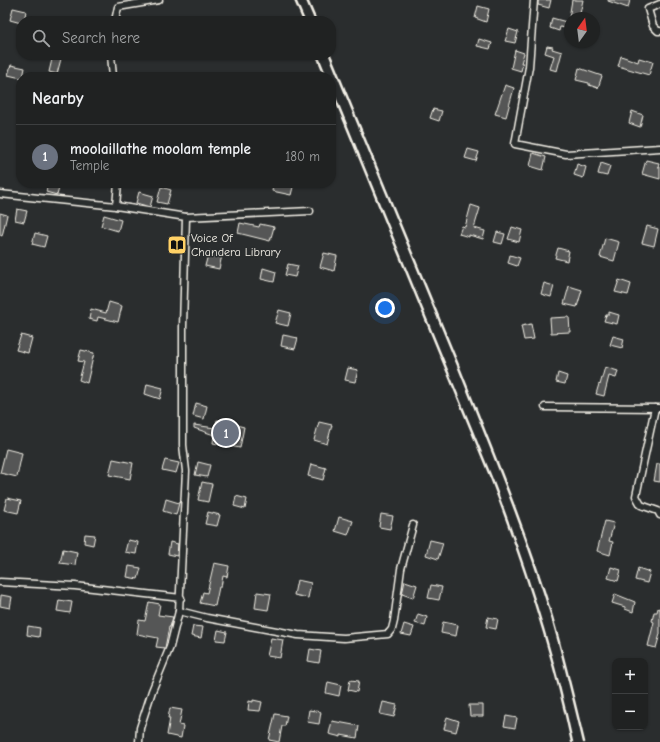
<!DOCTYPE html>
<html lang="en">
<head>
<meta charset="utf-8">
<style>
	body { margin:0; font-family:"Comic Neue",sans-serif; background:#282a2a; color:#f1f3f6 }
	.controls { position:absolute; right:12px; bottom:12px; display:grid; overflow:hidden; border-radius:8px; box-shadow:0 1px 3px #0004 }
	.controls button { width:36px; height:36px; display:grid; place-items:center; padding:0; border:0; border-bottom:1px solid #3d3f40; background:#202222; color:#f1f3f6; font:20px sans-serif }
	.compass { position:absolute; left:564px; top:12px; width:36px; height:36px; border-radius:50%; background:#202222; box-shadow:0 1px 3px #0004; rotate:14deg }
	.you { position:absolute; left:385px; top:308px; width:14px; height:14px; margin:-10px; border:3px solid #fff; border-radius:50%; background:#1a73e8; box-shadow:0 0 0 6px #1a73e833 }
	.badge { display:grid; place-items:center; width:26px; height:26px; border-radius:50%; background:#8bbbb9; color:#fff; font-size:13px; font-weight:700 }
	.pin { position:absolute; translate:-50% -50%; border:2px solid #fff; box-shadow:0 1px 4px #0006 }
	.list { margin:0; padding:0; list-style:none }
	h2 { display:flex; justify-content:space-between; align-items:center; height:52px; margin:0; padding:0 16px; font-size:17px }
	h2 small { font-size:13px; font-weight:400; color:#a2a4a5 }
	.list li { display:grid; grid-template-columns:26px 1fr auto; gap:12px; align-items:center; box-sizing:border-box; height:64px; padding:0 16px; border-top:1px solid #3d3f40 }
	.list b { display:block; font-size:15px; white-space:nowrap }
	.list p { margin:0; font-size:13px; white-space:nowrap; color:#a2a4a5 }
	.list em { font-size:13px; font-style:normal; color:#a2a4a5 }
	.icon { flex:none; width:22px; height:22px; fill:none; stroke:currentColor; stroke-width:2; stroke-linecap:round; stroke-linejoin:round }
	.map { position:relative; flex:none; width:660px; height:742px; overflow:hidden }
	.search { position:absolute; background:#202222; box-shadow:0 1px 3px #0004; left:16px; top:16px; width:320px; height:44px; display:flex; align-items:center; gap:10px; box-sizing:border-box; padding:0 14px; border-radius:16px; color:#a2a4a5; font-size:15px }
	.panel { position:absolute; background:#202222; box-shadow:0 1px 3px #0004; left:16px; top:72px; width:320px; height:116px; border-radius:16px }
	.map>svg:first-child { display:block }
</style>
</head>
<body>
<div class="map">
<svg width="660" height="742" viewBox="0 0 660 742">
	<rect width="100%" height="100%" fill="#2a2d2e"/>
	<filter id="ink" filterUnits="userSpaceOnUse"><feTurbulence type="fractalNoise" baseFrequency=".025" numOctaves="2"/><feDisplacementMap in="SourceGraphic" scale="8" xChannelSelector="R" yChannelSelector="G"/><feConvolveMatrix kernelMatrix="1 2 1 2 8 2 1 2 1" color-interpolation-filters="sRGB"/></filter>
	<g filter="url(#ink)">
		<!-- building -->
		<g fill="#555756" stroke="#f4f1e8">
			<polygon points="538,0 551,0 549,8 538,5"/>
			<polygon points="572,0 583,0 579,18 569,18"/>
			<polygon points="608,0 630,0 628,8 608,1"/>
			<polygon points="478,6 489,9 486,22 475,18"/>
			<polygon points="13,8 26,11 24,21 21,21 21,23 10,20"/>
			<polygon points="552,18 570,23 570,29 560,27 559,31 550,28"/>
			<polygon points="509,29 518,32 515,43 505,41"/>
			<polygon points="479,39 492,43 490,49 477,46"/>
			<polygon points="547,46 553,47 552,49 562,52 557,71 550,69 554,56 545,53"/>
			<polygon points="515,50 524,53 521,63 523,63 521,71 511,68"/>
			<polygon points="53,55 62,55 57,74 49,72"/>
			<polygon points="621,56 638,62 639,58 653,62 649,75 618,66"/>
			<polygon points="11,65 25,68 23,77 21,77 21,78 8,75"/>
			<polygon points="579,68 602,76 598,88 589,85 589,83 576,80"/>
			<polygon points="505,85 514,88 506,117 495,114"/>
			<polygon points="433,109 442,111 439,121 430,118"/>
			<polygon points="632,111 643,115 640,127 629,123"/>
			<polygon points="468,149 479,152 476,161 465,158"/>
			<polygon points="533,153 546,157 543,170 530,166"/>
			<polygon points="646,160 659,163 658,167 660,167 660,179 642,174"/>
			<polygon points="601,163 610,166 607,176 598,174"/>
			<polygon points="577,164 586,167 583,178 574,175"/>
			<polygon points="48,183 60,185 57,195 46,192"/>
			<polygon points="273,183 294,183 291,195 272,191"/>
			<polygon points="161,187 171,190 167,204 157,202"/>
			<polygon points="139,192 153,196 150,207 136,203"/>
			<polygon points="471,205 480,208 474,228 485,231 483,239 469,235 469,237 459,234 462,226 465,227"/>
			<polygon points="17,209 27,211 24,222 15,220"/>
			<polygon points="0,213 7,215 2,236 0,235"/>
			<polygon points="104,215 121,220 118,231 101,226"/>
			<polygon points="240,223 259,227 260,224 274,227 270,241 238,233"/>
			<polygon points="647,226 658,229 654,246 642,243"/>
			<polygon points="512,227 522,230 519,242 508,239"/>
			<polygon points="497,232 505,234 502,244 494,242"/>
			<polygon points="35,233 47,236 44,247 32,244"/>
			<polygon points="605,238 619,242 614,261 600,257"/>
			<polygon points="171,239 181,240 181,250 169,249"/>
			<polygon points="558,248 569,251 567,261 555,258"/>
			<polygon points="209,251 222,255 219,269 205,266"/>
			<polygon points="324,253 337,256 334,271 320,267"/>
			<polygon points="510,255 520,258 517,266 508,263"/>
			<polygon points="288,264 298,266 295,277 285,275"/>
			<polygon points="263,268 276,272 274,282 261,279"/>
			<polygon points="619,280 631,284 628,295 615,292"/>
			<polygon points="544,283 554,286 551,297 541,294"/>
			<polygon points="569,286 582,290 577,307 564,304"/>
			<polygon points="109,302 122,306 118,322 98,317 97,321 89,319 91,309 106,313"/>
			<polygon points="279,310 291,313 288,326 275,323"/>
			<polygon points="609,312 619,315 617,324 604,321 606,315 609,315"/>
			<polygon points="569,317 570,332 551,333 550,318"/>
			<polygon points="531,324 534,339 524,340 521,326"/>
			<polygon points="21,335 32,338 28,353 16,350"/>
			<polygon points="283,335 298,338 295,349 281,346"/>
			<polygon points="613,336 624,339 622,348 610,345"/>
			<polygon points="81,350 94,353 87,383 79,380 84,362 78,361"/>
			<polygon points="605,367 618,371 616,378 609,376 604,396 596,394 599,384 600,385"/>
			<polygon points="348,368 358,370 355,382 345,380"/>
			<polygon points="558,373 567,376 565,384 556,382"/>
			<polygon points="147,384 163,388 160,399 145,394"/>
			<polygon points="196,403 207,406 204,419 193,416"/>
			<polygon points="217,420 244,427 240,448 213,443 214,435 194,428 194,425 215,428"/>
			<polygon points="319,422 332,425 327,444 314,440"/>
			<polygon points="6,449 22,453 17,477 0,473"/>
			<polygon points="113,459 133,463 130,479 109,475"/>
			<polygon points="165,460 179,463 176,473 162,470"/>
			<polygon points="198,462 210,465 207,477 195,475"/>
			<polygon points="311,464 326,468 323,480 308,476"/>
			<polygon points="657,464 660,464 660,482 654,481"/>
			<polygon points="202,482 212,484 208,502 198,500"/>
			<polygon points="236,496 247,499 245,509 234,506"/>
			<polygon points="7,498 21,501 18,513 4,510"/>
			<polygon points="166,499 179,503 176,515 163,511"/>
			<polygon points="208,512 220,515 217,526 205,524"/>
			<polygon points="381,514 393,516 390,529 379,527"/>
			<polygon points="339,517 353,521 348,535 335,531"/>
			<polygon points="605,521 614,523 609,541 613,542 610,555 597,551"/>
			<polygon points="85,534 95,535 93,545 84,543"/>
			<polygon points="128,540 138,542 136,554 125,552"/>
			<polygon points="430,540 443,543 438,559 426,555"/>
			<polygon points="170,542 178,544 177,556 168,554"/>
			<polygon points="63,549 77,552 75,565 60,563"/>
			<polygon points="214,563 229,566 227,577 223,576 221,587 219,587 215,606 200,603 203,592 207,593"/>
			<polygon points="129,566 141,568 138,579 127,577"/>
			<polygon points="611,567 621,570 618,581 608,578"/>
			<polygon points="638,568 650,572 647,583 635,580"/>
			<polygon points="297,580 311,583 308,598 294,595"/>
			<polygon points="405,581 417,585 413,598 402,594"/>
			<polygon points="431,585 442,587 439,600 428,598"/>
			<polygon points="257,592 271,594 268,610 255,608"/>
			<polygon points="615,594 635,602 633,612 625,609 625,607 612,603"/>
			<polygon points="1,595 12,597 10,608 0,606"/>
			<polygon points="59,600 72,602 70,613 57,611"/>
			<polygon points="149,602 160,604 158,615 173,617 170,627 169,627 165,648 156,647 158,638 137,634 139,620 145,621"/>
			<polygon points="658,608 660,609 660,634 656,648 648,646 654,622 652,621 654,612 657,612"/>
			<polygon points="418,614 427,617 425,626 415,623"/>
			<polygon points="488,617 498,619 496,629 486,627"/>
			<polygon points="443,622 458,625 456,636 441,633"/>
			<polygon points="404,624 414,627 411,636 401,634"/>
			<polygon points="28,626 40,628 39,637 27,635"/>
			<polygon points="193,626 203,627 201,638 191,636"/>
			<polygon points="218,630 227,632 225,641 216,640"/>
			<polygon points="271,638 283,640 280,658 267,656"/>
			<polygon points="310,649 321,651 319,663 308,661"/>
			<polygon points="350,680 359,681 357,692 348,690"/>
			<polygon points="328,682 341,685 339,696 326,693"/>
			<polygon points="253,700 262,702 260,711 248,710 249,701 253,702"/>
			<polygon points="383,702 397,705 394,717 380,714"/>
			<polygon points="469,705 483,705 483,716 470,716"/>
			<polygon points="170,708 182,710 179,725 183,726 181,738 167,735 170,718 168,718"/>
			<polygon points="309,710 321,712 319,724 307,722"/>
			<polygon points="275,714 287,716 285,726 282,726 279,742 269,740"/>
			<polygon points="506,716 517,718 515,728 504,726"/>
			<polygon points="447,717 459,721 456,732 444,729"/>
			<polygon points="332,721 359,726 357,738 341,735 341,737 329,734"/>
		</g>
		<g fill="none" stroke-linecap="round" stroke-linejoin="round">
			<!-- minor casing -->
			<g stroke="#f4f1e8" stroke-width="9">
				<g id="minor">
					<polyline points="534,0 529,67 515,144 566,154 660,148"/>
					<polyline points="660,4 648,9 653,26 658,31 660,31"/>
					<polyline points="115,21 118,7 159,0"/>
					<polyline points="111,55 113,77"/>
					<polyline points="118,183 116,206 186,217 183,327 183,445 186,471 179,611 170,647 152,691 140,728 139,742"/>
					<polyline points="0,194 116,206"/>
					<polyline points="186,217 310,211"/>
					<polyline points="545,407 660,408"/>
					<polyline points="655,408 636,496 641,505 658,511 660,515"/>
					<polyline points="0,582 75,586 181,598"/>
					<polyline points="179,611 207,618 298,635 344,638 388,634 392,629 394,621 401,569 413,525"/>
				</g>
			</g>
			<!-- minor -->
			<use href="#minor" stroke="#2a2d2e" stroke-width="6"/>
			<!-- rail -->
			<g stroke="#f4f1e8" stroke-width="2.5">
				<polyline points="295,0 304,21"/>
				<polyline points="307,0 316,21"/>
				<polyline points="317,55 326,77"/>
				<path d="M330 55C373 158 416 261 458 365 491 448 526 531 552 617 564 658 574 700 584 742"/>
				<path d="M331 88 492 480C525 566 553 652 572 742"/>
			</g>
		</g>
	</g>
	<!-- icons -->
	<defs>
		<g id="library-square" transform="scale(1)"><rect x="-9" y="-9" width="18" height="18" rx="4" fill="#ffd166" stroke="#2a2d2e"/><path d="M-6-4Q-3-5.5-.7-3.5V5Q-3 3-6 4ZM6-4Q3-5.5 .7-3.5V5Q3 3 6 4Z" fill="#111"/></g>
	</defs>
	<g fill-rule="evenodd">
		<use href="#library-square" x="177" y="245"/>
	</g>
	<g text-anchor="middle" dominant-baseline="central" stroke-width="3" stroke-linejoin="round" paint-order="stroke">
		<!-- poi labels -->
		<g font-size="12" fill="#f4f1e8" stroke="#2a2d2e" text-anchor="start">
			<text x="191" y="238">Voice Of<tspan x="191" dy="14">Chandera Library</tspan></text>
		</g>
	</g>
</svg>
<div class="controls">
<button>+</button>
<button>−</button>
</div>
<svg class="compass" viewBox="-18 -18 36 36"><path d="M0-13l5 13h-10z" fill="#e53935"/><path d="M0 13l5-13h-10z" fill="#a2a4a5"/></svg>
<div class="you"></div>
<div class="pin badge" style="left:226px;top:433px;background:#6b7280">1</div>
<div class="search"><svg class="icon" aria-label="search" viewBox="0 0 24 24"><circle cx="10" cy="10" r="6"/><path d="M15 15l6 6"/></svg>Search here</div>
<section class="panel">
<h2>Nearby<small></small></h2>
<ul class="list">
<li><span class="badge" style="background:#6b7280">1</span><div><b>moolaillathe moolam temple</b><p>Temple</p></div><em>180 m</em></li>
</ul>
</section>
</div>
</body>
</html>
